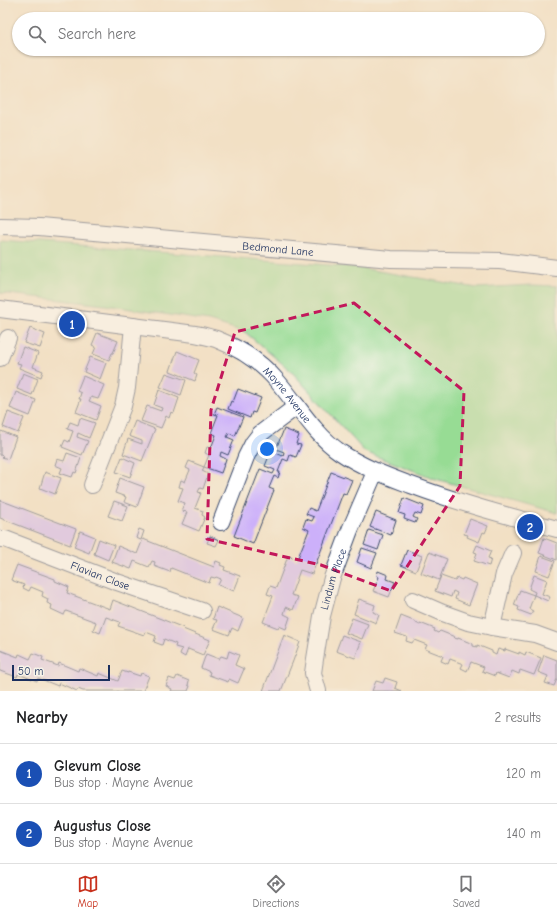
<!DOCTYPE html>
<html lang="en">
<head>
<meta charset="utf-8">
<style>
	body { margin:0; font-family:"Comic Neue",sans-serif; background:#f6f6f6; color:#202124 }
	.scale { position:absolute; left:12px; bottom:10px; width:98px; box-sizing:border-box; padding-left:4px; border:2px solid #1b2f5e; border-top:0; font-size:11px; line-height:14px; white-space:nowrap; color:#1b2f5e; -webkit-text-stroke:3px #f7f3e8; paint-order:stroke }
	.you { position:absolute; left:267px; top:449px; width:14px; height:14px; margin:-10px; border:3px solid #fff; border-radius:50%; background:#1a73e8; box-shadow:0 0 0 6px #1a73e833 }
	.badge { display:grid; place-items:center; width:26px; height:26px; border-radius:50%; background:#c8321e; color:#fff; font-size:13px; font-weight:700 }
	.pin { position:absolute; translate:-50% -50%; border:2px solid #fff; box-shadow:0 1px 4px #0006 }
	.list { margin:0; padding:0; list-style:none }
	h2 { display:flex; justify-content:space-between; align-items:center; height:52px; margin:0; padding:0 16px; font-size:17px }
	h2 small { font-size:13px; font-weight:400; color:#757577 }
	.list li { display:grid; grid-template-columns:26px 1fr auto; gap:12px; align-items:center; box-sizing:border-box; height:60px; padding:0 16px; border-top:1px solid #e0e0e0 }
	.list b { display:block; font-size:15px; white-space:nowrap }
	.list p { margin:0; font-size:13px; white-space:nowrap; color:#757577 }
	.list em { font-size:13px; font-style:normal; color:#757577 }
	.icon { flex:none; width:22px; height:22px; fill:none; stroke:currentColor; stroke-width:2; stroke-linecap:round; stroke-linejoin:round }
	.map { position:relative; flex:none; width:557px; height:691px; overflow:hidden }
	.search { position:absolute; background:#fff; box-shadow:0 1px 3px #0004; left:12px; right:12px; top:12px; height:44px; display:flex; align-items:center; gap:10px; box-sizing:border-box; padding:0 14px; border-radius:22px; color:#757577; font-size:15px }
	.sheet { height:172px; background:#fff }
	nav { display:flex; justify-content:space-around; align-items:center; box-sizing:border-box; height:56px; border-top:1px solid #e0e0e0; background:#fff; font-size:11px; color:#757577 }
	nav a { display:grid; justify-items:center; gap:2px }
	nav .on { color:#c8321e }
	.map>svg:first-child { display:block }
</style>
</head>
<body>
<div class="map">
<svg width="557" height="691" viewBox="0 0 557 691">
	<rect width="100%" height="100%" fill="#f7f3e8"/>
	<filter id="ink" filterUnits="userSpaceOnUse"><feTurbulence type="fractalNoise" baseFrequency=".025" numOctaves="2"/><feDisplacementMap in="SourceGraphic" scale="8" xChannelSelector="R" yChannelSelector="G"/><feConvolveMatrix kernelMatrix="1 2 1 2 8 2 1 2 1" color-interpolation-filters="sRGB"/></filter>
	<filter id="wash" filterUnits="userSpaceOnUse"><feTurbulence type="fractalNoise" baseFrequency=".012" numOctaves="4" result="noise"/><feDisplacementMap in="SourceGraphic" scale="16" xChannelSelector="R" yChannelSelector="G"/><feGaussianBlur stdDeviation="0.9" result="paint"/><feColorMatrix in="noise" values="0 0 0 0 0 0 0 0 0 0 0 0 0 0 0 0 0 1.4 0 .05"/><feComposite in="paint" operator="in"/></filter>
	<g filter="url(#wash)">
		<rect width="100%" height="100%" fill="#f2e0c4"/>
		<!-- green -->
		<polygon fill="#97dc94" stroke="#598679" points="0,240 355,267 477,288 532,285 557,286 557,513 436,479 365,452 291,371 245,332 209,321 105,305 0,293"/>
		<g id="blocks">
			<!-- building -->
			<g fill="#ccb0fa">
				<polygon points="30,328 45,334 40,348 24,343"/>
				<polygon points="97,333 118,341 113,353 112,353 109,360 93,354 96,347 92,345"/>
				<polygon points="23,347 38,353 33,367 43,371 41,377 19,368 21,364 17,363"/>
				<polygon points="177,351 199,360 194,373 197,375 195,381 170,371"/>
				<polygon points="90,357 106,363 100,379 84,372"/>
				<polygon points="23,373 38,379 32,395 17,389"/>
				<polygon points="166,373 186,380 181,395 160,387"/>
				<polygon points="83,376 104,385 98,399 91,397 89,401 101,406 96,420 76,412 81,399 79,399 81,393 77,391"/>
				<polygon points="238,389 261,398 255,413 252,412 250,418 228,409 231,401 233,402"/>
				<polygon points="159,390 179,398 174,413 171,412 169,418 166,416 161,428 141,421 147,406 161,411 162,408 154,405"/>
				<polygon points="16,392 36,400 30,416 10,408"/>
				<polygon points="217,407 243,417 235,436 229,433 227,437 234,440 228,455 221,452 220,456 226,459 221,473 204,467 209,455 205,453 207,447 211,448 216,435 211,433 218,415 214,414"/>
				<polygon points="8,412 24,418 18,433 3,427"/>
				<polygon points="80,418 95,423 89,438 78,433 77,437 88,441 82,455 62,447 65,440 69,442 73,431 67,429 70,422 78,425"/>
				<polygon points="135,421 155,429 142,461 123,454 128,439 142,444 142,441 129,436"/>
				<polygon points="284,429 299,435 296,444 301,445 296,457 290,455 288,461 283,459 278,472 280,472 278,478 274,476 269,488 274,490 253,544 234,536 260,469 273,474 275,470 265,466 271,451 283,456 284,452 276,449"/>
				<polygon points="1,431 16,437 8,459 2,457 3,456 0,455 0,434"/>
				<polygon points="67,453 81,458 76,473 74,472 72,477 60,473 62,468 55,465 57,459 64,461"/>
				<polygon points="122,457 135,463 130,477 116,472"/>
				<polygon points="189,461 204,467 202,471 208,474 203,489 200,488 198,492 201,493 195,508 203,511 202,515 205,517 199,531 182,524 187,512 182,511 185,503 178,501 183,488 179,487 181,480 185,482 190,470 186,468"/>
				<polygon points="45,472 61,478 55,494 40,488"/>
				<polygon points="331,472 352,480 346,494 343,493 312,574 300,570 291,595 298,597 293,610 286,607 284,614 290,617 286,629 279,626 278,628 263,622 273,596 267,594 270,586 276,588 288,556 297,560 309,530 303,527 306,519 312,521 314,517 306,514 309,508 316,511"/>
				<polygon points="120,478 144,487 137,507 124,502 126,497 115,493"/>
				<polygon points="404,498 424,506 421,515 415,513 413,517 417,519 415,523 404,519 405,515 399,513"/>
				<polygon points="0,500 76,529 70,545 0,518"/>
				<polygon points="114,501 128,506 122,521 108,516"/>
				<polygon points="376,512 396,520 391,535 370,527"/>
				<polygon points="470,519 488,526 485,533 483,532 479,542 467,537 468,535 464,534"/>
				<polygon points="139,529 144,531 141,540 136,538"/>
				<polygon points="369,530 383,535 378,550 364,545"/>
				<polygon points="80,531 95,537 89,553 74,547"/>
				<polygon points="210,536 219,540 216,546 207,543"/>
				<polygon points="544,538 557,543 557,560 539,553"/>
				<polygon points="99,539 114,545 108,560 94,554"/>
				<polygon points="143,539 214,567 216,561 221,563 220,565 225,567 224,570 240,576 234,591 218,585 221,579 216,577 215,578 211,577 209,583 171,568 170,572 154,566 155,562 152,561 149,567 134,561 131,569 112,562 118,546 137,554"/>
				<polygon points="477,545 491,551 488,558 491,559 489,566 474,561 477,553 474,552"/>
				<polygon points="362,548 377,553 371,568 357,562"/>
				<polygon points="407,550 422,556 416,571 401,565"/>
				<polygon points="429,552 447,559 439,580 421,573"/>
				<polygon points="541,556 555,561 549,576 536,571"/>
				<polygon points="17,565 55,579 55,581 69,587 67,593 110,609 113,600 184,628 183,629 210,640 203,655 188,649 185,657 180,654 182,649 175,647 176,644 164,639 162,645 154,642 156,636 146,632 144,635 118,626 120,622 106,617 100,633 93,630 96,622 66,611 64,615 51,609 52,605 47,603 48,599 42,596 43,592 31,587 29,591 23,588 24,585 11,580"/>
				<polygon points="378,571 388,575 387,579 395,582 389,597 373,591 379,577 377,576"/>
				<polygon points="534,575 547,580 542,594 550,597 548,601 534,595 535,592 529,589"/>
				<polygon points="441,576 455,581 457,578 462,580 463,578 477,584 469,605 455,599 457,593 453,591 451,597 435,591"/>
				<polygon points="520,590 534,595 529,609 533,611 531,615 518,610 519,607 514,605"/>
				<polygon points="359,599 375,605 373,612 379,615 376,623 354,614"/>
				<polygon points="217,607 243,618 238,631 232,628 229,635 213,629 217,620 213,619"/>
				<polygon points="401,616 416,622 416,623 420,625 420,623 435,629 434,631 438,633 440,631 455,637 454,638 458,639 458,638 473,644 473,646 477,647 477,645 492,651 492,653 496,655 498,649 505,651 505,649 519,654 519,652 525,655 526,652 541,658 534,675 520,670 519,674 512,671 509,678 496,673 495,676 482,671 484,667 471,662 467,671 461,668 463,664 450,659 448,664 441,661 443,656 425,649 427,645 414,640 412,643 406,641 407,637 395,633"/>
				<polygon points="352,618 368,624 362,639 346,633"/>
				<polygon points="284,635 300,642 293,661 281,691 263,691"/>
				<polygon points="342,635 361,642 355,658 336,651"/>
				<polygon points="0,650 18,657 19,654 30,659 33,653 43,657 42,660 58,666 59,663 78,671 79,668 98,676 99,673 118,681 122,671 128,673 128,672 140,676 141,673 149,676 143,691 83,691 78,689 77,691 59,683 58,686 38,678 37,681 18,674 17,677 0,671"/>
				<polygon points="229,651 239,655 235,665 244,669 238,683 229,679 228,682 209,675 210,672 201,668 206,654 219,659 221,656 227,658"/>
				<polygon points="544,655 557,660 557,679 554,686 545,683 548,676 538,672"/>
				<polygon points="177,676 189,681 188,685 190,686 188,691 171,691 172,689 166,686 169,678 175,680"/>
				<polygon points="385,678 397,682 395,688 402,691 372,691 376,681 383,683"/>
			</g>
		</g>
	</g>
	<g filter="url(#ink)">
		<use href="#blocks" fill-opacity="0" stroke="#3b4a6d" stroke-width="1"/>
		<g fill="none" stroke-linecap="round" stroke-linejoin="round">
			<!-- minor casing -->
			<g stroke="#3b4a6d" stroke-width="18">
				<g id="minor">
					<path id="s1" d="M0 226 39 227 391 259 500 261 557 268"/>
					<path id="s2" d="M0 309 195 334C202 335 209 337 216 339 239 348 262 363 278 382 298 405 314 434 340 452 362 467 387 476 411 485 459 503 508 516 557 529"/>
					<polyline points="0,358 8,338"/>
					<polyline points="92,485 123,406 127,388 133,326"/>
					<polyline points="221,522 246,457 253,443 260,434 297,406"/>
					<path id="s3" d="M0 539H5L117 582 202 611"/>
					<polyline points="413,600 443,613 468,622 492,627 535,634 557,642"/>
					<polyline points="492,627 504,574 513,553"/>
					<path id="s4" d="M318 691 313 673 315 659 322 616 332 578 350 530 375 472"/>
				</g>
			</g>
			<!-- minor -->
			<use href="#minor" stroke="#fff" stroke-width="16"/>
		</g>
	</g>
	<!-- marked area -->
	<path d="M0 0H557V691H0ZM354 303 464 391 460 486 391 591 321 565 207 539 211 410 235 332Z" fill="#f2e0c4" fill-opacity=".55" fill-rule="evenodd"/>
	<path fill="none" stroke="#c2185b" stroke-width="3" stroke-dasharray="8 5" stroke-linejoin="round" d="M354 303 464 391 460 486 391 591 321 565 207 539 211 410 235 332Z"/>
	<g text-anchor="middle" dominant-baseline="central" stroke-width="3" stroke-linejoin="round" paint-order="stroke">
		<!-- street labels -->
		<g font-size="11" fill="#1b2f5e" stroke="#f7f3e8">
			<text stroke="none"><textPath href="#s1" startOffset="279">Bedmond Lane</textPath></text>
			<text stroke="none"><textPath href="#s2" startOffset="310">Mayne Avenue</textPath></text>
			<text stroke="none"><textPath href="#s3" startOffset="107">Flavian Close</textPath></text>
			<text stroke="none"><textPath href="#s4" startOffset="115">Lindum Place</textPath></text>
		</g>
	</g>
</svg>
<div class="scale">50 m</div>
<div class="you"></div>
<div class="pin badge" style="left:72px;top:324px;background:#1a4fb4">1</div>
<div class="pin badge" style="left:530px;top:527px;background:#1a4fb4">2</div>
<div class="search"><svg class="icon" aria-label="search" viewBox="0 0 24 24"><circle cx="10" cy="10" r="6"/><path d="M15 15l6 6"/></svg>Search here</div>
</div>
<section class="sheet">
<h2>Nearby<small>2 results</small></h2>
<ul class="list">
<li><span class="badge" style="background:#1a4fb4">1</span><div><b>Glevum Close</b><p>Bus stop · Mayne Avenue</p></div><em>120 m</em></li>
<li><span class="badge" style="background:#1a4fb4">2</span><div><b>Augustus Close</b><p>Bus stop · Mayne Avenue</p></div><em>140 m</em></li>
</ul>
</section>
<nav>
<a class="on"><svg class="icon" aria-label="map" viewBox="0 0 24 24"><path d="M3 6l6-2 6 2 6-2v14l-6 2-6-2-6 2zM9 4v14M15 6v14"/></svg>Map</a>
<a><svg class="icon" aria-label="directions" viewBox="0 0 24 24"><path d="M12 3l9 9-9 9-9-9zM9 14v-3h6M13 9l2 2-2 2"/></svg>Directions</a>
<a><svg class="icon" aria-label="saved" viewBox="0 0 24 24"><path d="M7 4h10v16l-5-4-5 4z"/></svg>Saved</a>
</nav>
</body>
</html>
